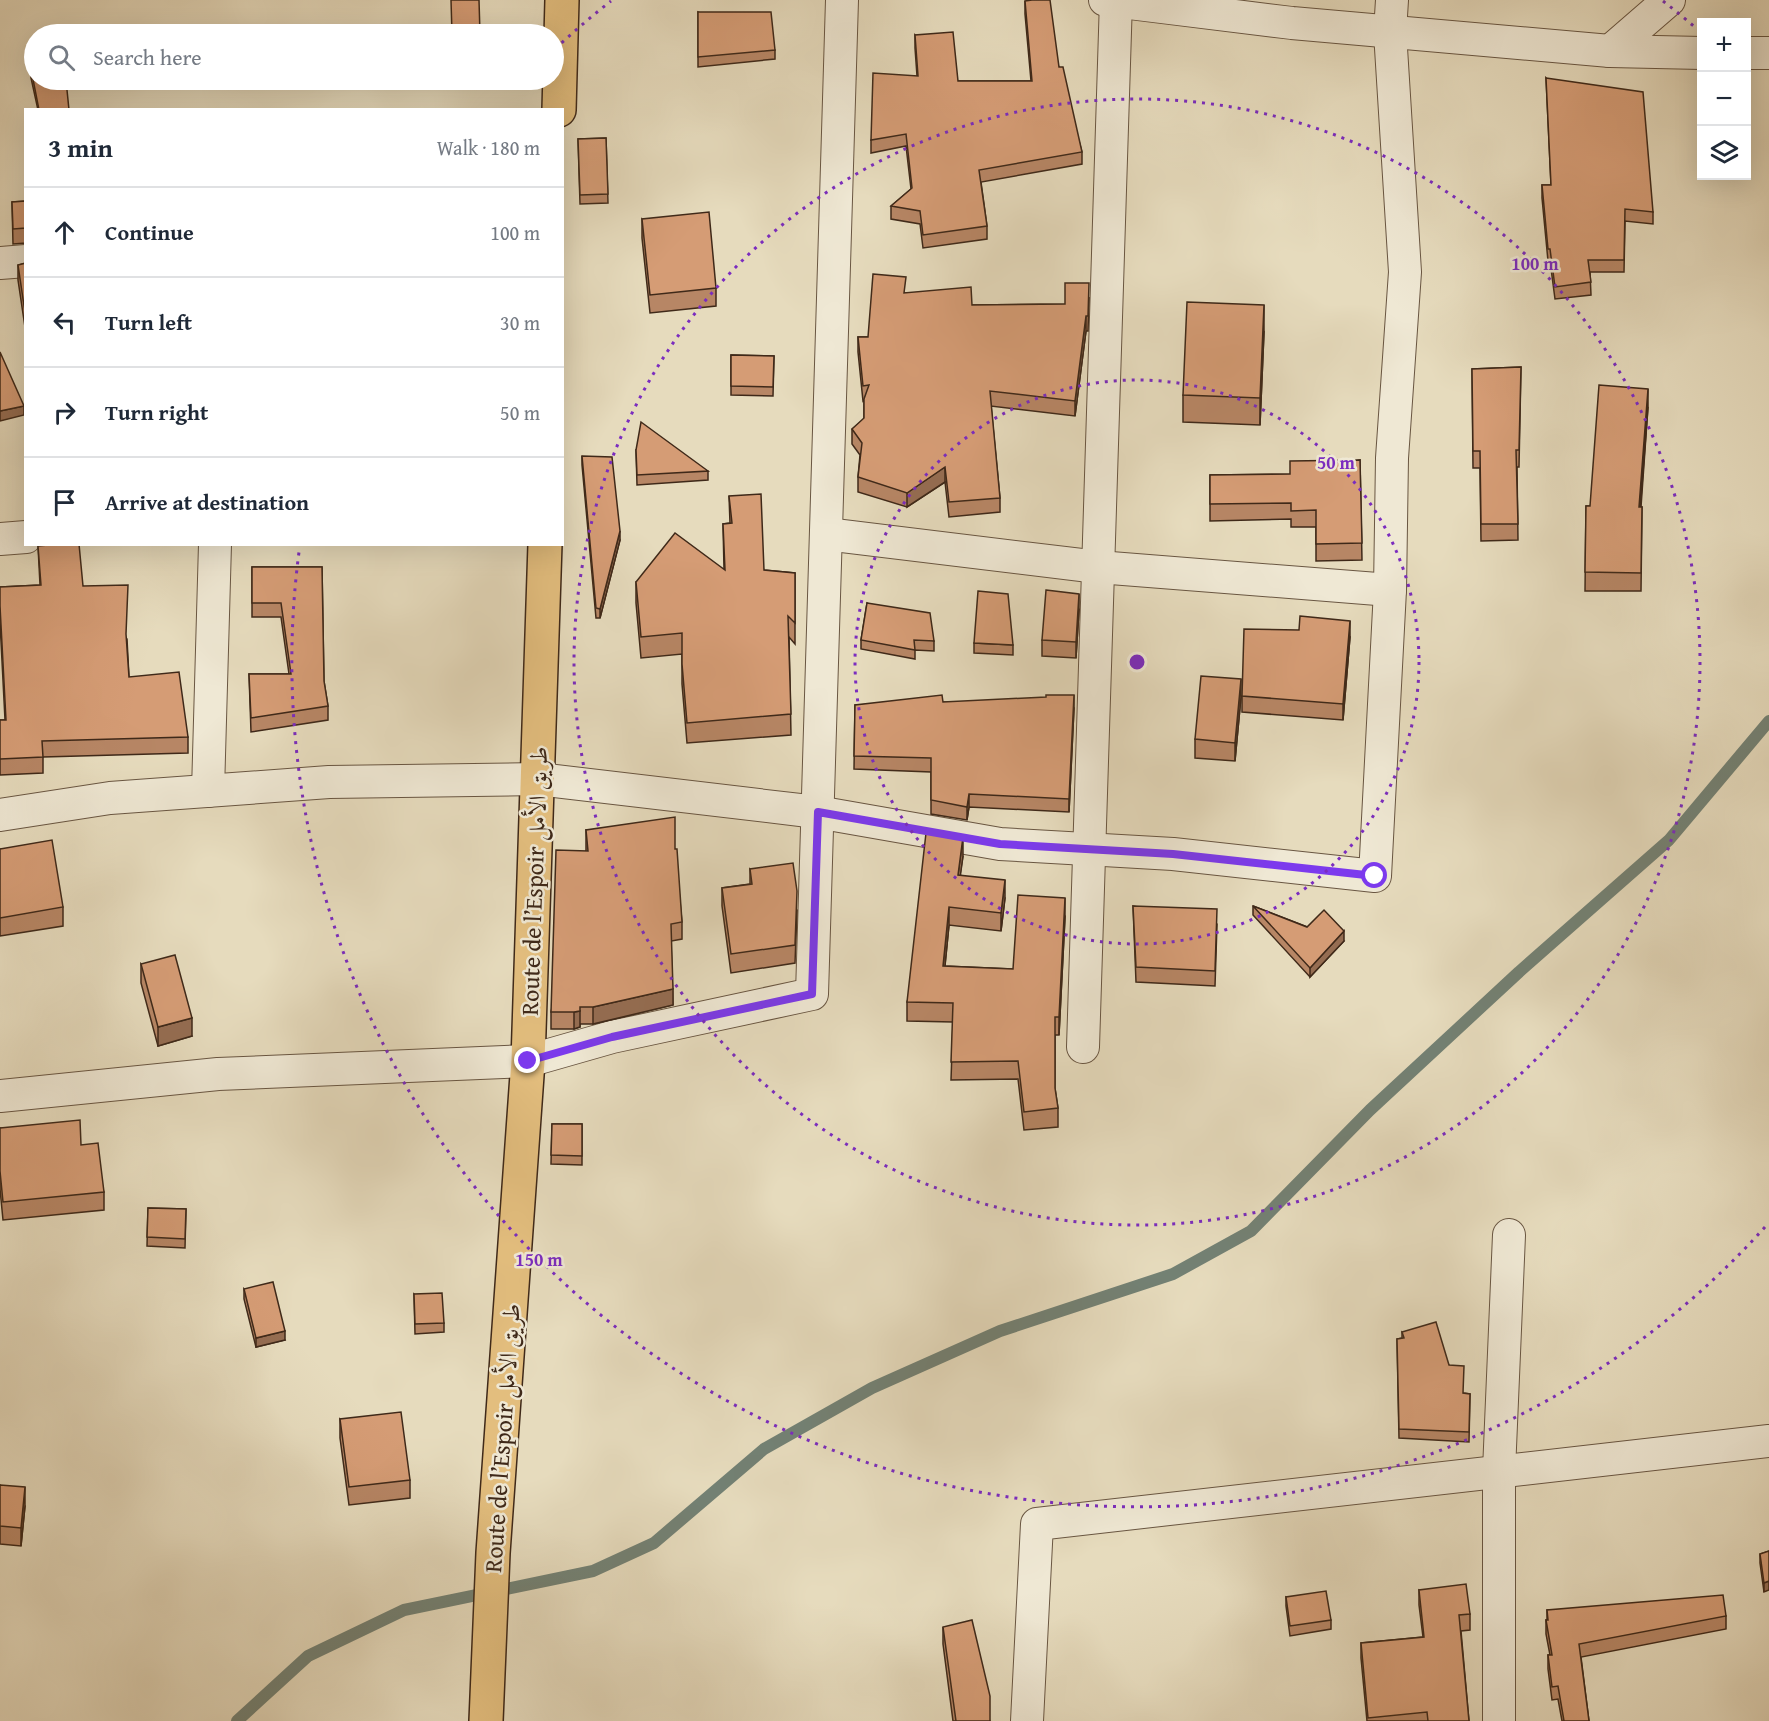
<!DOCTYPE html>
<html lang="en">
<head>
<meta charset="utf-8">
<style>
	body { margin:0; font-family:"Gentium Book Plus",Amiri,serif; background:#f6f6f7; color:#1f2937 }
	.controls { position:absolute; right:18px; top:18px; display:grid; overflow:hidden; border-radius:0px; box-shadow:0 6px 24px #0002 }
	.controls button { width:54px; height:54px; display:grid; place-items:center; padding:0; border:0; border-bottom:2px solid #e0e1e3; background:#fff; color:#1f2937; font:30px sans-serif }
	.stop { position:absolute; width:18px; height:18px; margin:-14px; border:4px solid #7c3aed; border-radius:50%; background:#fff }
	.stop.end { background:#7c3aed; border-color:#fff; box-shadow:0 2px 6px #0008 }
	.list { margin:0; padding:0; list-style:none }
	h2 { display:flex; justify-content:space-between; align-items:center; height:78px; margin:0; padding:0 24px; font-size:26px }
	h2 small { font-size:20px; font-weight:400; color:#747a83 }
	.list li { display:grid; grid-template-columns:39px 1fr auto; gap:18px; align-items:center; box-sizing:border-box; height:90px; padding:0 24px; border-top:2px solid #e0e1e3 }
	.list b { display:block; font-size:22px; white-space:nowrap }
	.list em { font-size:20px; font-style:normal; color:#747a83 }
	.icon { flex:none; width:33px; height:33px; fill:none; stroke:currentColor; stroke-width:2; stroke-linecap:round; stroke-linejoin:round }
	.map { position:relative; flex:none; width:1769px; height:1721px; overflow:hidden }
	.search { position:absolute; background:#fff; box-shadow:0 6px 24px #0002; left:24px; top:24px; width:540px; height:66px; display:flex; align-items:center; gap:15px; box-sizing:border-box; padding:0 21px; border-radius:33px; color:#747a83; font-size:22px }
	.panel { position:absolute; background:#fff; box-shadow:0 6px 24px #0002; left:24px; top:108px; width:540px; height:438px; border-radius:0px }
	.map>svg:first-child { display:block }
</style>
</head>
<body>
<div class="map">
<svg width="1769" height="1721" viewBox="0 0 1769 1721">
	<rect width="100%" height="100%" fill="#e6dbbd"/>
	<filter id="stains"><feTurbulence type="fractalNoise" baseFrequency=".00333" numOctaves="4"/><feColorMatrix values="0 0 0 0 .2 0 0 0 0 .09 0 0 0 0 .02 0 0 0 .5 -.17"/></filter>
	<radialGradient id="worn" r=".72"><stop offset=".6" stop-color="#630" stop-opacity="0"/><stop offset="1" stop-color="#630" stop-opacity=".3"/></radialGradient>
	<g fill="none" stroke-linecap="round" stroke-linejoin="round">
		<!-- stream -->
		<polyline stroke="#738174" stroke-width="12" points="237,1721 308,1656 404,1610 593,1571 654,1543 764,1449 872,1388 1000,1331 1173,1274 1251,1231 1370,1110 1519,972 1669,840 1769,721"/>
		<!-- minor casing -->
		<g stroke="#695642" stroke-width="34">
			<g id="minor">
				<polyline points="1105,0 1292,23 1610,51 1702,53"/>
				<polyline points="1610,51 1669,0"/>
				<polyline points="1746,53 1769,53"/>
				<polyline points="0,263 26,261"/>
				<polyline points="826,534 1098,567 1390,590"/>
				<polyline points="0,539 26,537"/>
				<polyline points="208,791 215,544"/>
				<polyline points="0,815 110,798 329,782 538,779 817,812 1000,844 1173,854 1375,876 1390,590 1392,458 1405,272 1390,32 1392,0"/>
				<polyline points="1083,1047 1116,0"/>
				<polyline points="0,1096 218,1074 528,1061 612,1037 812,994 842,0"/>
				<polyline points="1027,1721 1037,1524 1769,1441"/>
				<polyline points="1499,1721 1499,1471 1509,1235"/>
			</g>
		</g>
		<!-- trunk casing -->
		<g stroke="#3f2919" stroke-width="36">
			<g id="trunk">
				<polyline points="559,110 562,0"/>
				<polyline points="486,1721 493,1553 528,1061 545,544"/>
			</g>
		</g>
		<!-- minor -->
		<use href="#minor" stroke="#efe8d4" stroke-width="32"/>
		<!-- trunk -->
		<use href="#trunk" stroke="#e3be7e" stroke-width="33"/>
	</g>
	<!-- wall -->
	<g fill="#b78665" stroke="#3f2919" stroke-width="1.5">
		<polygon points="1025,1 1059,67 1082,152 1082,164 981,182 987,226 987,239 923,248 920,224 891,219 891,206 911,189 906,146 871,153 871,140 917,76 915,48 915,35 958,81 1031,81 1025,14"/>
		<polygon points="698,12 775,50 775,59 698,67"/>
		<polygon points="31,69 69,110 38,110 31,78"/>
		<polygon points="1546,78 1653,212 1653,224 1625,221 1624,272 1590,272 1591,295 1555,299 1550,261 1548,261 1542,198 1542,185 1551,185"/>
		<polygon points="606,138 608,203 580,204 578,139"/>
		<polygon points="26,201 26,243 13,244 12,202"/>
		<polygon points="642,219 716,288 716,306 650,313 642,238"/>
		<polygon points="26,263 26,334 18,280 18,265"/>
		<polygon points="905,293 972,305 1065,304 1089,298 1088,331 1086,331 1075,416 991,406 1000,498 1000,512 949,517 945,482 907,507 858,492 858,477 860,455 852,444 852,429 864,419 864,400 863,401 858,352 858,337 868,337"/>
		<polygon points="1264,332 1260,425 1183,422 1183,395"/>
		<polygon points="731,355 774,356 773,396 731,395"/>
		<polygon points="1521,367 1519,467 1517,467 1518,540 1481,541 1480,468 1473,468 1472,369"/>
		<polygon points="1648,407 1641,507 1642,507 1641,591 1585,591 1586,506 1590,506"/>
		<polygon points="636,450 708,471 708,480 637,485"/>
		<polygon points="582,456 620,540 600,618 596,618 582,465"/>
		<polygon points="1360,460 1362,560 1316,561 1316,527 1291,527 1291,519 1210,521 1210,475 1290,474"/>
		<polygon points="729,496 764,570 795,573 795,644 789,637 791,735 687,743 682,684 682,654 641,658 636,603 636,582 724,569 723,524 730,523"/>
		<polygon points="38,546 83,586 127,639 129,677 188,737 188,753 43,757 43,773 0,775 0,720 5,720 0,622 0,587 40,585"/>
		<polygon points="252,567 322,567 324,681 328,706 328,720 251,732 249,674 289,674 281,617 252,617"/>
		<polygon points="867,603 934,641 934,651 915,650 915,659 861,649 861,640"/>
		<polygon points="1079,610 1076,658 1042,656 1042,640"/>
		<polygon points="1299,630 1350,637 1343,720 1242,712 1242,696"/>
		<polygon points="974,643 1013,645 1013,655 974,653"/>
		<polygon points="1241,697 1235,761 1195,758 1195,739"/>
		<polygon points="943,702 1074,708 1069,812 969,807 967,820 931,814 931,772 854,769 855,705"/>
		<polygon points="586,830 675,849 682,922 682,939 671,941 673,1005 593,1024 580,1024 580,1027 574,1029 551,1029 551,1012 586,850"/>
		<polygon points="0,849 63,907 63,926 0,936"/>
		<polygon points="963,856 960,875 1005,898 1001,931 949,925 945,966 1013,969 1065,917 1059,1035 1055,1035 1055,1088 1058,1108 1058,1127 1024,1130 1018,1079 951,1080 953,1022 907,1021 907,1002"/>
		<polygon points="750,869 797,910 795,963 731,973 722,906 722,888 750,884"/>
		<polygon points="1133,906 1217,924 1215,986 1136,982"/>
		<polygon points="1253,906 1344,941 1310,977 1253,915"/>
		<polygon points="141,964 192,1036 158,1046 141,983"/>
		<polygon points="552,1124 582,1124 582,1165 551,1164"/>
		<polygon points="0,1128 81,1145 104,1192 104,1210 3,1220 0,1189"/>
		<polygon points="148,1208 186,1209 185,1248 147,1246"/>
		<polygon points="244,1289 285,1340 256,1347 244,1299"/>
		<polygon points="414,1294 444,1323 444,1332 415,1334"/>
		<polygon points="1402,1332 1449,1365 1463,1393 1470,1394 1469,1442 1399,1438 1397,1339 1402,1338"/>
		<polygon points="340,1419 410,1480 410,1498 349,1505 340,1438"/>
		<polygon points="0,1485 25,1506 21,1546 0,1544"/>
		<polygon points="1769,1551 1764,1592 1760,1563 1760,1554"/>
		<polygon points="1419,1590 1470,1614 1470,1630 1461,1631 1469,1721 1367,1721 1361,1658 1361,1643 1423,1637 1419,1605"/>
		<polygon points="1286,1597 1331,1620 1331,1629 1290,1636 1286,1606"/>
		<polygon points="1547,1610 1726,1616 1726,1629 1581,1657 1589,1721 1562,1721 1558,1699 1552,1700 1548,1669 1548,1655 1550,1655 1546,1634 1546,1620 1547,1620"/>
		<polygon points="943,1627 990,1721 953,1721 943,1644"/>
	</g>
	<!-- shaded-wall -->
	<g fill="#956d52" stroke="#3f2919" stroke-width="1.5">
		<polygon points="1264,305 1264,332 1260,425 1260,398"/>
		<polygon points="1086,316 1086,331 1075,416 1075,401"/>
		<polygon points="1648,389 1648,407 1639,525 1639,507"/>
		<polygon points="24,406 24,415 0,421 0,411"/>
		<polygon points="945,467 945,482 907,507 907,493"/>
		<polygon points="620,531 620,540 600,618 600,609"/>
		<polygon points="1079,594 1079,610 1076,658 1076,642"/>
		<polygon points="1350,621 1350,637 1343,720 1343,704"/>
		<polygon points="1241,679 1241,697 1235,761 1235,743"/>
		<polygon points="1074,695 1074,708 1069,812 1069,799"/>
		<polygon points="969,794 969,807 967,820 967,807"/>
		<polygon points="963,837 963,856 958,893 958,875"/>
		<polygon points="1005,880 1005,898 1001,931 1001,913"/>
		<polygon points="1065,898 1065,917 1059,1035 1059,1017"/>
		<polygon points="949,907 949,925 943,985 943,966"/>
		<polygon points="1344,931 1344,941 1310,977 1310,968"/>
		<polygon points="673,989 673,1005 593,1024 593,1007"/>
		<polygon points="580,1011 580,1027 574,1029 574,1012"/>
		<polygon points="192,1018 192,1036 158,1046 158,1027"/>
		<polygon points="285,1331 285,1340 256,1347 256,1338"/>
		<polygon points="25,1487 25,1506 21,1546 21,1528"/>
		<polygon points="1769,1581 1769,1590 1764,1592 1764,1583"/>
	</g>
	<!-- building -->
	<g fill="#d59c75" stroke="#3f2919" stroke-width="1.5">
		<polygon points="451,0 479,0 480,34 452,34"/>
		<polygon points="1032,0 1050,0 1059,67 1063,67 1082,152 979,170 987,226 923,235 920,211 891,206 912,188 906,134 871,140 873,73 918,76 915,35 953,32 958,81 1032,81 1025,1"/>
		<polygon points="698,12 771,12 775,50 698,57"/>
		<polygon points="34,68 34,80 66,80 69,110 39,110 31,69"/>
		<polygon points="1546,78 1643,92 1653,212 1625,209 1624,260 1588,260 1591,282 1555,287 1550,249 1548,249 1542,185 1551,185"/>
		<polygon points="606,138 608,194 580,195 578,139"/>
		<polygon points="26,201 26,228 13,229 12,202"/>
		<polygon points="709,212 716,288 650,295 642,219"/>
		<polygon points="26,263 26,319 18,265"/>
		<polygon points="873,274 906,277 904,293 971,287 972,305 1065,304 1065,283 1089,283 1088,316 1086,316 1075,401 990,391 1000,498 949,502 945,467 907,493 858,477 862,443 852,429 864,418 864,399 869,385 863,386 858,337 868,337"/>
		<polygon points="1187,302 1264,305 1260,398 1183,395"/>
		<polygon points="0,352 24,406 0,411"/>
		<polygon points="731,355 774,356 773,387 731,386"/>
		<polygon points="1521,367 1519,450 1516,450 1518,524 1481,524 1480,451 1473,451 1472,369"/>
		<polygon points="1599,385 1648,389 1639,507 1642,507 1641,573 1585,572 1586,506 1590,506"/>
		<polygon points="641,422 708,471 637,475 636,450"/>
		<polygon points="582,456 612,457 620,531 600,609 596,608"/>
		<polygon points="1360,460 1362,543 1316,544 1316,510 1291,511 1291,503 1210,504 1210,475 1290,474 1290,461"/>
		<polygon points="761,494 764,570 795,573 795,623 788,616 791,714 687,723 682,664 682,633 641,637 636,582 675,533 725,570 723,524 732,523 729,496"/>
		<polygon points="58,544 79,544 83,586 128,585 126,634 129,677 179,672 188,737 42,741 43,757 0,759 0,720 6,720 0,606 0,587 41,585 38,546"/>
		<polygon points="252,567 322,567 324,681 328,706 251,718 249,674 291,674 281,603 252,603"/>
		<polygon points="1046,590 1079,594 1076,642 1042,640"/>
		<polygon points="978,591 1008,594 1013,645 974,643"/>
		<polygon points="867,603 930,613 934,641 914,640 915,650 861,640"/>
		<polygon points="1300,616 1350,621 1343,704 1242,696 1244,629 1299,630"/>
		<polygon points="1201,676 1241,679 1235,743 1195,739"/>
		<polygon points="942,695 943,702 1046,697 1046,695 1074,695 1069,799 969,794 967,807 931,800 931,758 854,756 855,705"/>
		<polygon points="675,817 675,849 677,849 682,922 671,924 673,989 593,1007 580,1007 580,1011 574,1012 551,1012 556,850 588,851 586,830"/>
		<polygon points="930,832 963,837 958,875 1005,880 1001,913 949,907 943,966 1013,969 1018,895 1065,898 1059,1017 1055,1017 1055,1088 1058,1108 1024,1112 1018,1061 951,1062 953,1003 907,1002 926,833 930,833"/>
		<polygon points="52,840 63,907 0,918 0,849"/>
		<polygon points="793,863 797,891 795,945 731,954 722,888 752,884 750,869"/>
		<polygon points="1133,906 1217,909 1215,971 1136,967"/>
		<polygon points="1253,906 1307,927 1324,910 1344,931 1310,968"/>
		<polygon points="175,955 192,1018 158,1027 141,964"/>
		<polygon points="80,1120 81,1145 98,1143 104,1192 3,1202 0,1171 0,1128"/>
		<polygon points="552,1124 582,1124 582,1156 551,1155"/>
		<polygon points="148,1208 186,1209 185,1239 147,1237"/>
		<polygon points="273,1282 285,1331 256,1338 244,1289"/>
		<polygon points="442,1293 444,1323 415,1324 414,1294"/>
		<polygon points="1436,1322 1449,1365 1464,1366 1463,1393 1470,1394 1469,1432 1399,1429 1397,1339 1404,1338 1402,1332"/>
		<polygon points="401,1412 410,1480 349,1487 340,1419"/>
		<polygon points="0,1485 25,1487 21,1528 0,1526"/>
		<polygon points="1769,1551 1769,1581 1764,1583 1760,1554"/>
		<polygon points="1466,1584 1470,1614 1459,1615 1469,1721 1428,1721 1427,1712 1368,1718 1361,1643 1424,1637 1419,1590"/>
		<polygon points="1326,1591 1331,1620 1290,1626 1286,1597"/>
		<polygon points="1723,1595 1726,1616 1579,1644 1589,1721 1564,1721 1558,1686 1552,1687 1548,1655 1552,1655 1546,1620 1548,1620 1547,1610"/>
		<polygon points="972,1620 990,1696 990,1721 956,1721 943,1627"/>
	</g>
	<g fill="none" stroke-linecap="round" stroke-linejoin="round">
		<!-- route -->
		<polyline stroke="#7c3aed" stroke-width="8" points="528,1061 612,1037 812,994 818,812 1000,844 1173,854 1375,876"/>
	</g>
	<!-- distance rings -->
	<g fill="none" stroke="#7b2cbf" stroke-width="3" stroke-dasharray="3 6">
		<circle cx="1137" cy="662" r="282"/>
		<circle cx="1137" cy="662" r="563"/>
		<path d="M1765 1227A845 845 0 0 1 299 552M555 49A845 845 0 0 1 611 1M1663 1A845 845 0 0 1 1697 29"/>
	</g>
	<g text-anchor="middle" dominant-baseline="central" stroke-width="5" stroke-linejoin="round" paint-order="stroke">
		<!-- street labels -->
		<g font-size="24" fill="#3f2919" stroke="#efe8d4">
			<text transform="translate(534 881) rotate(-88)">Route de l’Espoir طريق الأمل</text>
			<text transform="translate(502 1438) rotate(-86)">Route de l’Espoir طريق الأمل</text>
		</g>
	</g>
	<circle cx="1137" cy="662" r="9" fill="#7b2cbf" stroke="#efe8d4" stroke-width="3"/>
	<g font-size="18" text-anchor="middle" font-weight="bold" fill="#7b2cbf" stroke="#efe8d4" stroke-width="5" stroke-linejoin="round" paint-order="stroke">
		<text x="1535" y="270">100 m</text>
		<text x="1336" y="469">50 m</text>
		<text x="539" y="1266">150 m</text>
	</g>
	<rect width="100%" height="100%" filter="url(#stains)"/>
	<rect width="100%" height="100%" fill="url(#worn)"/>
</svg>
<div class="controls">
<button>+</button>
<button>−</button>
<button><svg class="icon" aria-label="layers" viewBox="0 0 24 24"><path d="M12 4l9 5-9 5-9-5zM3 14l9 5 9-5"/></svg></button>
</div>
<div class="stop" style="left:1375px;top:876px"></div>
<div class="stop end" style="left:528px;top:1061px"></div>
<div class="search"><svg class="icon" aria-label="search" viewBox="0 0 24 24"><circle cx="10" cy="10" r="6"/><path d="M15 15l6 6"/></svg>Search here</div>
<section class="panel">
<h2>3 min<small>Walk · 180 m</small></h2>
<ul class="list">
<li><svg class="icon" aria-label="ahead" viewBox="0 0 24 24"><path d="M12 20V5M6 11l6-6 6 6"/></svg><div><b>Continue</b></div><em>100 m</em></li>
<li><svg class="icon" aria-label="left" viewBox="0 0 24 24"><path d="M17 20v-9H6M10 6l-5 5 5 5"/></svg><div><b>Turn left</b></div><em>30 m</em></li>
<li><svg class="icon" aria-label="right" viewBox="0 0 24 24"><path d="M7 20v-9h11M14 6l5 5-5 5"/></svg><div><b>Turn right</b></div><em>50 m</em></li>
<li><svg class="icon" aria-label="arrive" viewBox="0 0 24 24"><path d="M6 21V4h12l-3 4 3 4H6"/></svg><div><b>Arrive at destination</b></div></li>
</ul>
</section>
</div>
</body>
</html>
